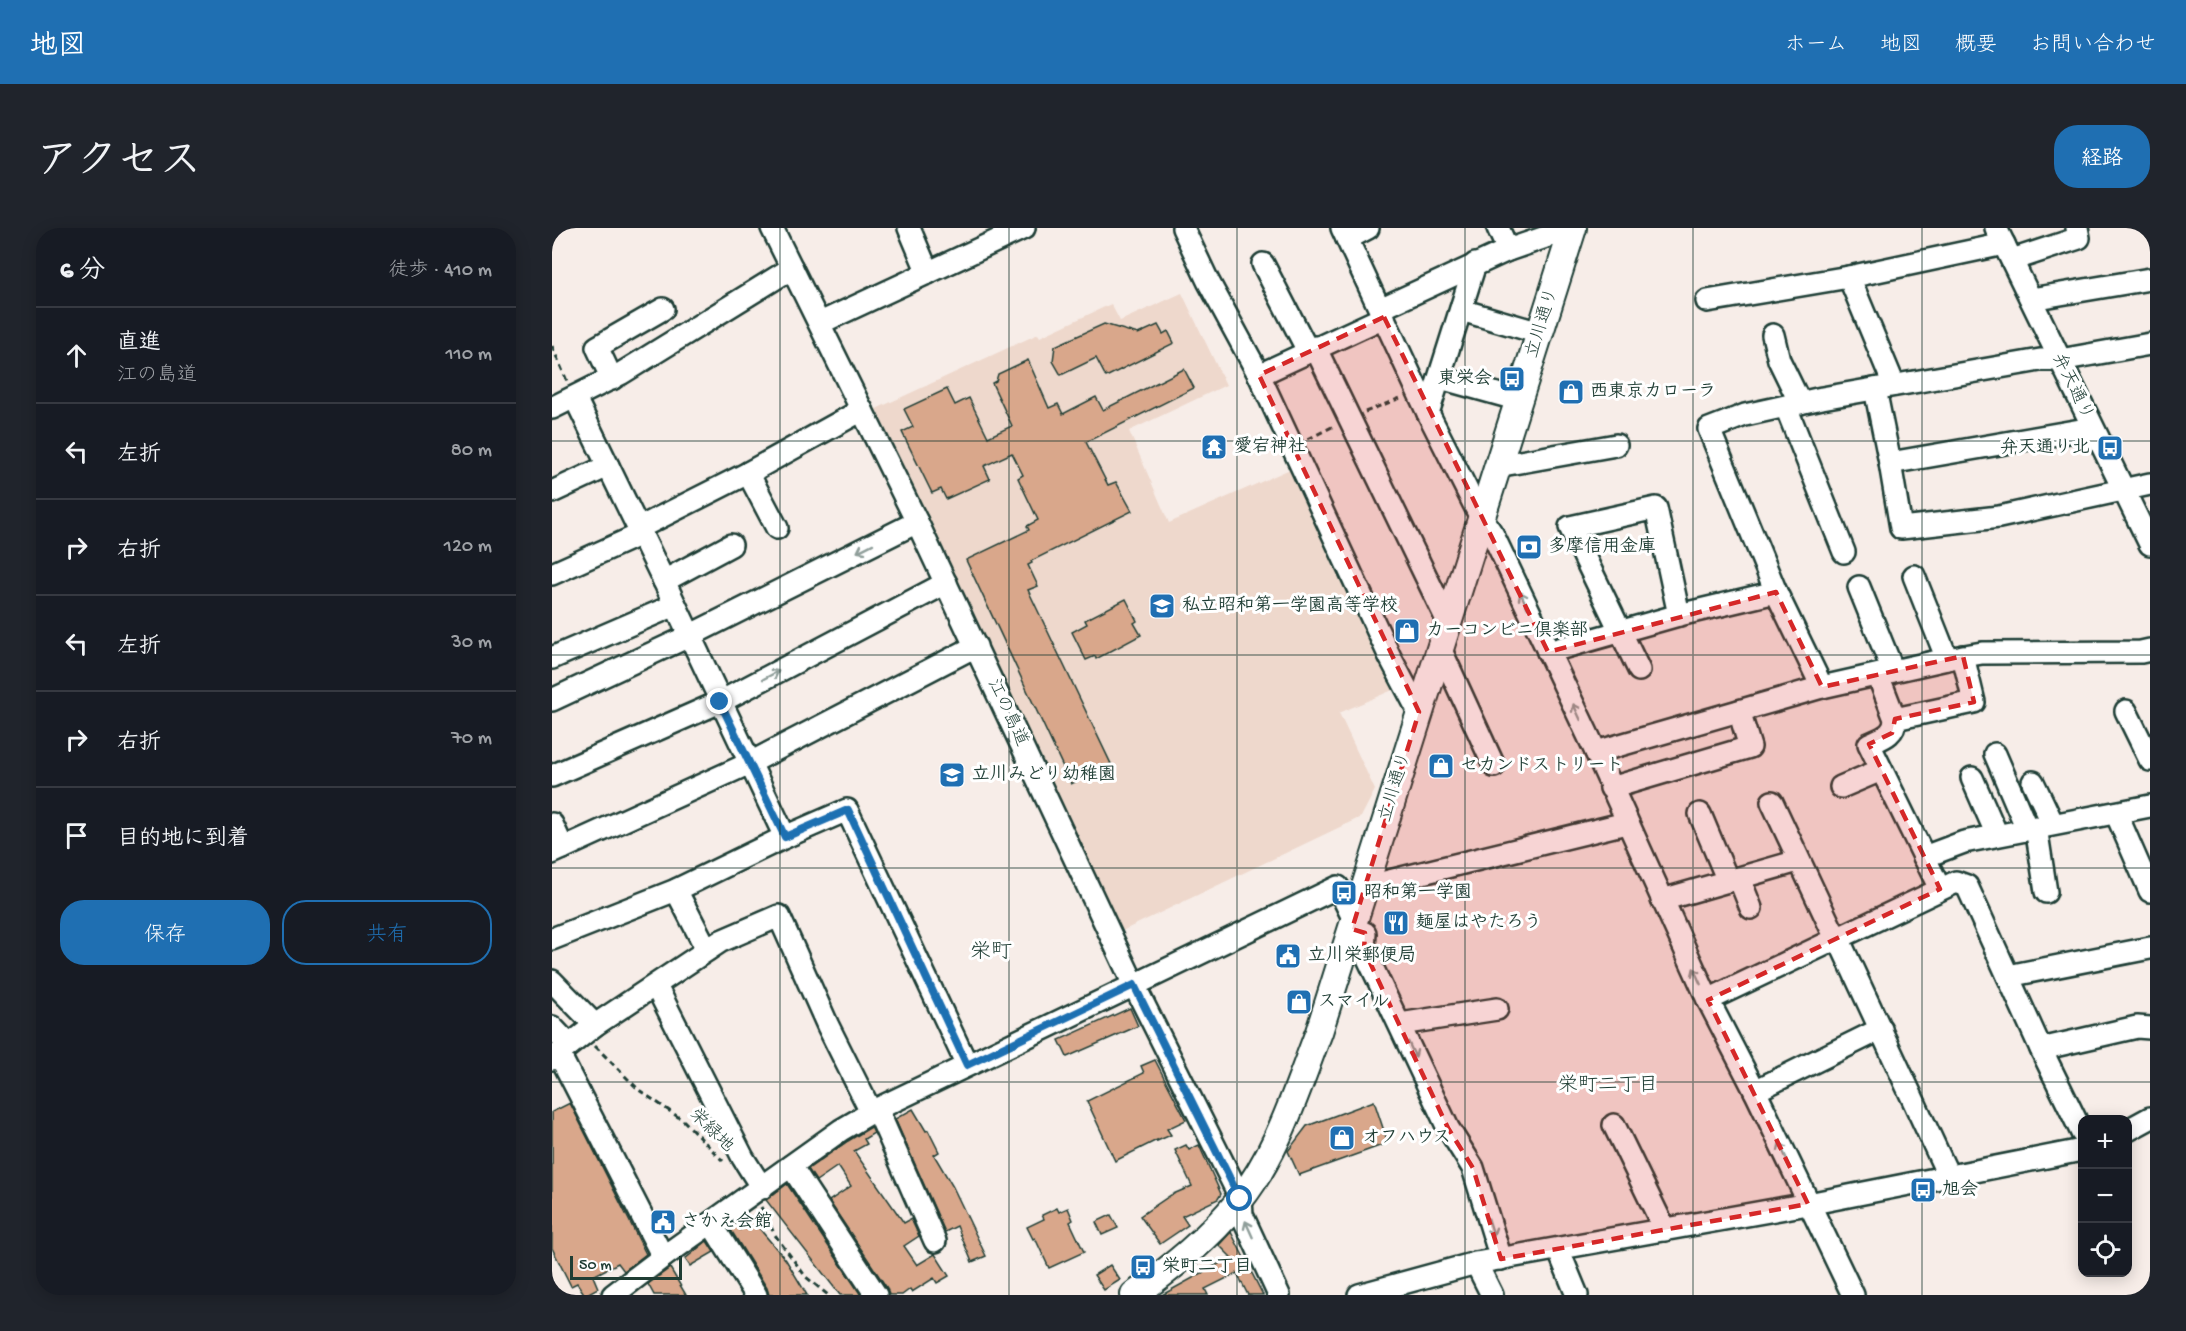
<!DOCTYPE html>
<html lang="ja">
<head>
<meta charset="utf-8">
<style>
	body { margin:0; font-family:"Gochi Hand","Klee One",sans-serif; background:#20242c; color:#f1f3f6 }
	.controls { position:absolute; right:18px; bottom:18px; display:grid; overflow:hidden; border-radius:12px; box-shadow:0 3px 15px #0003 }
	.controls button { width:54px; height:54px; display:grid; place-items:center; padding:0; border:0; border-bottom:2px solid #363941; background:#171b24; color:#f1f3f6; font:30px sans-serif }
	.scale { position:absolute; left:18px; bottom:15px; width:112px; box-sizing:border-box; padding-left:6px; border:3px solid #1f3d34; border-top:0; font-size:16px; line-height:21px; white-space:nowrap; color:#1f3d34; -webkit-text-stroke:4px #fff; paint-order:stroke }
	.stop { position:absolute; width:18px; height:18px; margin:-14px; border:4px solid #1f6fb2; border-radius:50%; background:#fff }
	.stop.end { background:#1f6fb2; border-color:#fff; box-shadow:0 2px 6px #0008 }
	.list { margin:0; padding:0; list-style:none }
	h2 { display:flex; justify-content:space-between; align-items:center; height:78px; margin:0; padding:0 24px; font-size:26px }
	h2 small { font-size:20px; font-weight:400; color:#9ea1a6 }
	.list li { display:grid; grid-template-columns:39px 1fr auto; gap:18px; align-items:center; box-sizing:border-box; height:96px; padding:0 24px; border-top:2px solid #363941 }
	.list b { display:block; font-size:22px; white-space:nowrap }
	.list p { margin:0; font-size:20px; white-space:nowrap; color:#9ea1a6 }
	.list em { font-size:20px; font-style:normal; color:#9ea1a6 }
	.actions { display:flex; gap:12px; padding:18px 24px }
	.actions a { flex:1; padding:14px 0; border:2px solid #1f6fb2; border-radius:24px; text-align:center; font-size:21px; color:#1f6fb2 }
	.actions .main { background:#1f6fb2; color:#fff }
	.icon { flex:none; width:33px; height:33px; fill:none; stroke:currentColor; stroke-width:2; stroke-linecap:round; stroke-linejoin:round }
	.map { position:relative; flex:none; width:1598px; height:1067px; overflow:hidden; border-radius:24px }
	header { display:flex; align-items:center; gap:36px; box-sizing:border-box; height:84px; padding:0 30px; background:#1f6fb2; color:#fff }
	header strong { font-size:28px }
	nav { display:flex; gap:33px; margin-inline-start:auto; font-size:21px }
	.intro { display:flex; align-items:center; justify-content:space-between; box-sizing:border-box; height:144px; padding:0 36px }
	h1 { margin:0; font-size:42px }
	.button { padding:15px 27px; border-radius:24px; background:#1f6fb2; color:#fff; font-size:21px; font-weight:700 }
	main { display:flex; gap:36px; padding:0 36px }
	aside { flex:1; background:#171b24; border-radius:24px; box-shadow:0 3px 15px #0003 }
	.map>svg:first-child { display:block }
</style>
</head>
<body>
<header>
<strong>地図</strong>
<nav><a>ホーム</a><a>地図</a><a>概要</a><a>お問い合わせ</a></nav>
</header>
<div class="intro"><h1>アクセス</h1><a class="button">経路</a></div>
<main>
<aside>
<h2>6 分<small>徒歩 · 410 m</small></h2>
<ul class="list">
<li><svg class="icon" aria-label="ahead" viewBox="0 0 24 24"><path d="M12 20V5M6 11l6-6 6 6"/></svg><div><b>直進</b><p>江の島道</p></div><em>110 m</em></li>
<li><svg class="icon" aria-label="left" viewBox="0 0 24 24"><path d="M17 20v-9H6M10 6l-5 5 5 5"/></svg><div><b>左折</b></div><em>80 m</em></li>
<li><svg class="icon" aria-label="right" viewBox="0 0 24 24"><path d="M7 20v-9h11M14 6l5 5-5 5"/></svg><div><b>右折</b></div><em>120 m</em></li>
<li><svg class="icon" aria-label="left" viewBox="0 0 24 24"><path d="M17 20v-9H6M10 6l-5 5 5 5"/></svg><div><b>左折</b></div><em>30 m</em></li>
<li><svg class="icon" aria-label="right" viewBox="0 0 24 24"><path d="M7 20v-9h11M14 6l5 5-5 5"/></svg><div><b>右折</b></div><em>70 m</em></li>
<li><svg class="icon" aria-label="arrive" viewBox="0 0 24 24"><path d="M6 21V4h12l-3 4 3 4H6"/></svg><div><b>目的地に到着</b></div></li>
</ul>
<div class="actions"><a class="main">保存</a><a>共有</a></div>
</aside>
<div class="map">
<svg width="1598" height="1067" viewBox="0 0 1598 1067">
	<rect width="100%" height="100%" fill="#f7ede8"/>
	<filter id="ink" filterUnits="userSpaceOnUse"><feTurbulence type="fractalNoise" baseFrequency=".0167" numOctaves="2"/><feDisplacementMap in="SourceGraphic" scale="12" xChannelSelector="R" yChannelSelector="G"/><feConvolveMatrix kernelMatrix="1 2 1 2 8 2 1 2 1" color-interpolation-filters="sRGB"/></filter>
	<g filter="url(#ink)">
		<!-- built -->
		<polygon fill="#eed8cc" points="630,65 674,157 577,203 617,295 738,241 843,461 787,485 823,562 809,589 570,703 324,181 486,106 488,109 559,76 568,93"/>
		<!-- building -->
		<g fill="#d9a78b" stroke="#1f3d34" stroke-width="1.5">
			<polygon points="552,96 586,106 606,97 611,106 616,103 622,115 554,149 544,130 509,147 501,133 503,118"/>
			<polygon points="476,132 497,180 506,176 511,186 544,169 551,182 632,141 642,160 534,214 556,257 564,254 580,283 479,333 480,335 476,337 486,358 476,362 559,536 519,556 414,332 477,302 475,298 486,292 466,250 471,247 460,225 432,238 438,251 394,271 389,261 380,265 350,204 361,199 352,181 395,161 403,177 417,170 436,209 460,198 440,155 444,153 446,146"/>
			<polygon points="574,371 585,393 582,395 589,407 544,431 543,428 534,432 520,404 535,396 533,392"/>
			<polygon points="578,780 586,798 515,829 507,812"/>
			<polygon points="603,832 634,892 615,901 619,907 605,913 605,912 563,933 535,873 592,845 589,838"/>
			<polygon points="822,873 836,915 747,947 736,923 755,898"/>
			<polygon points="18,875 94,1026 72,1043 66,1035 41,1048 46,1060 33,1067 25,1055 19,1058 0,1020 0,884"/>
			<polygon points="361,881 374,903 376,902 387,924 382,927 401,959 434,1028 420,1034 405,998 393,1004 343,891"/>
			<polygon points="319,899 322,905 312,911 315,916 302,923 352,995 359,991 367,1008 352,1018 365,1037 383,1026 397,1048 385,1055 382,1050 360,1064 358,1061 350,1067 337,1067 335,1060 277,973 299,958 286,938 264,953 256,941 296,913"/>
			<polygon points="634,917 637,922 647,917 669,966 666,971 630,988 636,997 608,1016 588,988 619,967 640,958 623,922"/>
			<polygon points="235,956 309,1067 288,1067 214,972"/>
			<polygon points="505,980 507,984 516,980 521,992 518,994 532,1024 497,1040 483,1010 481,1011 475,999 492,991 490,987"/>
			<polygon points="559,987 566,1000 550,1007 544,994"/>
			<polygon points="200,992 234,1032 255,1067 217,1067 215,1060 177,999 183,995 188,1002"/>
			<polygon points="679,1004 711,1067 696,1067 685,1045 653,1061 656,1067 610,1067 679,1029 667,1017"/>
			<polygon points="155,1013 162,1024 138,1038 133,1031"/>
			<polygon points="558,1037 568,1052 552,1062 542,1047"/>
			<polygon points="118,1040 134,1067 102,1067 96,1056"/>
		</g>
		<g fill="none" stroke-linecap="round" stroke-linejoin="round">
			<!-- minor casing -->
			<g stroke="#1f3d34" stroke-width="26">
				<g id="minor">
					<polyline points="220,0 365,294 582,757 689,971 690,987 727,1067"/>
					<polyline points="357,0 376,45"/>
					<polyline points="631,0 656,53 707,147"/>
					<polyline points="790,0 876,185 928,288 941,307 1044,524 1156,772 1203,863 1301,1067"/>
					<polyline points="946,0 956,22"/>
					<polyline points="1444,0 1598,316"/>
					<polyline points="795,11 816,0"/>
					<polyline points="1460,32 1527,10 1525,0"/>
					<polyline points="711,36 756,123"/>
					<polyline points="1479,71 1598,51"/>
					<polyline points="1155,73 1297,49"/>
					<polyline points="828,81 956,22 1020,0"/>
					<polyline points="909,82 988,105"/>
					<polyline points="832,89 707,147 838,429 867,484"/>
					<polyline points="268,95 472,0"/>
					<polyline points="1221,107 1227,132 1248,175"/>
					<polyline points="763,119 896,394"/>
					<polyline points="888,150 967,172"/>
					<polyline points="60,151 45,119 111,81"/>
					<polyline points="1342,157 1297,49 1452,16"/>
					<polyline points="1323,161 1338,235 1349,300 1447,289 1598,256"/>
					<polyline points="1234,179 1292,324"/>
					<polyline points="0,180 70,145 240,40"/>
					<polyline points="876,185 923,36"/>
					<polyline points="1338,235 1540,200"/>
					<polyline points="945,238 1064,217"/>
					<polyline points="196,245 225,300"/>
					<polyline points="0,264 56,238"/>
					<polyline points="87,300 196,245 310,182"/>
					<polyline points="0,346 89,306"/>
					<polyline points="1362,348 1395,431"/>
					<polyline points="112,353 179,317"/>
					<polyline points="1307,359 1341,443"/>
					<polyline points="888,420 942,538"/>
					<polyline points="996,424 1127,387 1224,364"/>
					<polyline points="0,430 123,377"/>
					<polyline points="1087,442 1018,299 1104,280 1127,387"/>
					<path d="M1326 447 1343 491C1343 507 1330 510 1317 516L1388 661"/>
					<polyline points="1270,459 1224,364 1157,201 1193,187 1270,170 1488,132 1508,132 1598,116"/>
					<polyline points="0,472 137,408 365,294"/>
					<polyline points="1574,483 1598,532"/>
					<polyline points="1343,491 1422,474 1411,428"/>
					<polyline points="1044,524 1270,459 1395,431 1430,425 1589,424 1598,422"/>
					<polyline points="1443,526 1475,601"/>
					<polyline points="0,548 168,474 394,355"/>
					<polyline points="1420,550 1445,607"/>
					<polyline points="1481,554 1501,596"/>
					<polyline points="1289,559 1329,542"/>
					<polyline points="1059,560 1198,519 1187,483"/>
					<polyline points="1220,574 1279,700 1286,710 1397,949"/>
					<polyline points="1564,585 1598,663"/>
					<polyline points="1148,586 1176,653"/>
					<polyline points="0,596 11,620"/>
					<polyline points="1484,599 1494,664"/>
					<polyline points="233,609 295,582 415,837"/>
					<polyline points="0,625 198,535 424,418"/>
					<polyline points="1372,629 1412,614 1598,578"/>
					<polyline points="1187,650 1199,680"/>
					<polyline points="813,659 1074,595"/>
					<polyline points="124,662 155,722"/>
					<polyline points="1110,672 1246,633"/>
					<polyline points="800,701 813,705 812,722 896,900 921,940 949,1031"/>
					<polyline points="0,711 124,662 233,609 112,353 23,170"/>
					<polyline points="1456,748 1598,720"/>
					<polyline points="0,753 43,797"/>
					<polyline points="104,758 191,930 210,960"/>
					<polyline points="1156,772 1404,654 1415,658 1489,821 1530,905"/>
					<polyline points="848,796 945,781"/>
					<polyline points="0,799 17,817"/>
					<polyline points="1489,821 1585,799 1598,800"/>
					<polyline points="7,826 111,1029"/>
					<polyline points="0,831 43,797 169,713 227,688 276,798 319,884"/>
					<polyline points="1203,863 1329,801"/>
					<polyline points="325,881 383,1013"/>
					<polyline points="1062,897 1113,1002"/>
					<polyline points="1576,902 1598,890"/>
					<polyline points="239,938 324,1067"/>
					<polyline points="159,995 204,1067"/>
					<polyline points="1006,1021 1025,1067"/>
					<polyline points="924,1035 940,1067"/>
					<polyline points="61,1067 111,1029 289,902 325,881 786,659 802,692"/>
					<polyline points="807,1067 924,1035 1256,976 1530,922"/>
				</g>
			</g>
			<!-- major casing -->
			<g stroke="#1f3d34" stroke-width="30">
				<path id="major" d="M582 1067C621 1039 657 1010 687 973 726 925 745 860 767 804L1021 0"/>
			</g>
			<!-- path -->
			<g stroke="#1f3d34" stroke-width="3" stroke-dasharray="6 4.5" stroke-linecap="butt">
				<polyline points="0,118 15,153"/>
				<polyline points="813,184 851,169"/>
				<polyline points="756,211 782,198"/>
				<polyline points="43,818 87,862 132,893 171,933"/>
				<polyline points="209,979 223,1007 254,1049 276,1067"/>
			</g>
			<!-- minor -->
			<use href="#minor" stroke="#fff" stroke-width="21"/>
			<!-- major -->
			<use href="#major" stroke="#fff" stroke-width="26"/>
		</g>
		<!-- one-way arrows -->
		<defs><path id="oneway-shaft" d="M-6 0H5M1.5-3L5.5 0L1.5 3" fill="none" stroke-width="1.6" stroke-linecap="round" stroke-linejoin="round" transform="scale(1.5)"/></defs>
		<g stroke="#8f9e9a">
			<use href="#oneway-shaft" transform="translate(313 320) rotate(153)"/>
			<use href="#oneway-shaft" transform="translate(972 372) rotate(-115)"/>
			<use href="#oneway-shaft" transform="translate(219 447) rotate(-28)"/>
			<use href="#oneway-shaft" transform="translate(1025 484) rotate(-115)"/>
			<use href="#oneway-shaft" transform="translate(1145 748) rotate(-114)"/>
			<use href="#oneway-shaft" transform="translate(860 822) rotate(65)"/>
			<use href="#oneway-shaft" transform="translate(1231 923) rotate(-115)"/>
			<use href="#oneway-shaft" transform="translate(939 999) rotate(72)"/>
			<use href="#oneway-shaft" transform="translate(697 1001) rotate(-114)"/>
		</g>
	</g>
	<g fill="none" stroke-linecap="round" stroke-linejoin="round" filter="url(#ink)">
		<!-- route -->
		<polyline stroke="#1f6fb2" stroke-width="8" points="168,474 233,609 296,582 415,837 582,757 688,971"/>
	</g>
	<!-- marked area -->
	<path fill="#d62828" fill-opacity="0.2" stroke="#d62828" stroke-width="4.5" stroke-dasharray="12 8" stroke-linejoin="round" d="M832 89 996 424 1224 364 1270 459 1411 428 1422 474 1343 491 1340 505 1317 516 1388 661 1156 772 1256 976 949 1031 921 940 896 900 812 722 813 705 800 701 867 484 707 147Z"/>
	<!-- grid -->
	<path fill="none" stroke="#1f3d34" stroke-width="1.5" stroke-opacity="0.55" d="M228 0V1067M457 0V1067M685 0V1067M913 0V1067M1141 0V1067M1370 0V1067M0 213H1598M0 427H1598M0 640H1598M0 854H1598"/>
	<!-- icons -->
	<defs>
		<g id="bus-square" transform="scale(1.35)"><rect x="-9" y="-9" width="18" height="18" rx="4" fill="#1f6fb2" stroke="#fff"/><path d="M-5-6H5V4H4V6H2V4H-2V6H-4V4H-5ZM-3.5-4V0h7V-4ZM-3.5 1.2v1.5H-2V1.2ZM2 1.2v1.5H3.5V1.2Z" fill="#fff"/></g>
		<g id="shop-square" transform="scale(1.35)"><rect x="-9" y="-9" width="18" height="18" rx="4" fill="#1f6fb2" stroke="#fff"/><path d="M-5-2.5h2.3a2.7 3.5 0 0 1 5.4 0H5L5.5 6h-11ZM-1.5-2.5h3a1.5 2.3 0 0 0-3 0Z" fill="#fff"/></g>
		<g id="temple-square" transform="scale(1.35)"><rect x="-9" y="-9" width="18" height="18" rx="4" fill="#1f6fb2" stroke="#fff"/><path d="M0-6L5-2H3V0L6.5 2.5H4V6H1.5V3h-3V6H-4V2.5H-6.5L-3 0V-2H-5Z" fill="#fff"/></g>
		<g id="bank-square" transform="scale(1.35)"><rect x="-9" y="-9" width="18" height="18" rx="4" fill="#1f6fb2" stroke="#fff"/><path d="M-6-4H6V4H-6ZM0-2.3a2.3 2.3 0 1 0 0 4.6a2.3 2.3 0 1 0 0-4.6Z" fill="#fff"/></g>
		<g id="school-square" transform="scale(1.35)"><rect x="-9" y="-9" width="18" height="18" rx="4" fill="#1f6fb2" stroke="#fff"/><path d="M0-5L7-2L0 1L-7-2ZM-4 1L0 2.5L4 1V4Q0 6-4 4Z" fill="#fff"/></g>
		<g id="restaurant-square" transform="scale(1.35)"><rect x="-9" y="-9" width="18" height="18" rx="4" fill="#1f6fb2" stroke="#fff"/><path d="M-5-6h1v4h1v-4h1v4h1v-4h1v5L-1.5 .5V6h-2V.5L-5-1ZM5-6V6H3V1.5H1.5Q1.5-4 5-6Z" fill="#fff"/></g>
		<g id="civic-square" transform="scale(1.35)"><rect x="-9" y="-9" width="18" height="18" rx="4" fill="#1f6fb2" stroke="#fff"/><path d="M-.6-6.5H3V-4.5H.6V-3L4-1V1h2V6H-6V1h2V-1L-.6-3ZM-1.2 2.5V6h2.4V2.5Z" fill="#fff"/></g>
	</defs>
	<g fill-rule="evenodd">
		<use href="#bus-square" x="960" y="151"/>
		<use href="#shop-square" x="1019" y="164"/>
		<use href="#temple-square" x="662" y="219"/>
		<use href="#bus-square" x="1558" y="220"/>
		<use href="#bank-square" x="977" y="319"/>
		<use href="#school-square" x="610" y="378"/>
		<use href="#shop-square" x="855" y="403"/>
		<use href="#shop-square" x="889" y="538"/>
		<use href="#school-square" x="400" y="547"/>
		<use href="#bus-square" x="792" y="665"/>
		<use href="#restaurant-square" x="844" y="695"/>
		<use href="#civic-square" x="736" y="728"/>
		<use href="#shop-square" x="747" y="774"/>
		<use href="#shop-square" x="790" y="910"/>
		<use href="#bus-square" x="1371" y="962"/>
		<use href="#civic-square" x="111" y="994"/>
		<use href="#bus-square" x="591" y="1039"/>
	</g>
	<g text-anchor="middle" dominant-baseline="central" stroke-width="6" stroke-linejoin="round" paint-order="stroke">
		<!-- street labels -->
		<g font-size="18" fill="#1f3d34" stroke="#fff">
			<text transform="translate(991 95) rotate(-73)">立川通り</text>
			<text transform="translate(1520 159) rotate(64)">弁天通り</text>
			<text transform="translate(455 485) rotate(65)">江の島道</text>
			<text transform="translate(844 559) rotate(-73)">立川通り</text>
			<text transform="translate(159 903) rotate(44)">栄緑地</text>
		</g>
		<!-- poi labels -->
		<g font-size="18" font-weight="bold" fill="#1f3d34" stroke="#fff" text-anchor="start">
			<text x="940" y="151" text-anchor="end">東栄会</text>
			<text x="1038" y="164">西東京カローラ</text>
			<text x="682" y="219">愛宕神社</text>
			<text x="1538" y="220" text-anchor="end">弁天通り北</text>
			<text x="996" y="319">多摩信用金庫</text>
			<text x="630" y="378">私立昭和第一学園高等学校</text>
			<text x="874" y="403">カーコンビニ倶楽部</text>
			<text x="908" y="538">セカンドストリート</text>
			<text x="420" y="547">立川みどり幼稚園</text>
			<text x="812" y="665">昭和第一学園</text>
			<text x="864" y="695">麺屋はやたろう</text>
			<text x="756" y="728">立川栄郵便局</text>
			<text x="766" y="774">スマイル</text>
			<text x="810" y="910">オフハウス</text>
			<text x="1390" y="962">旭会</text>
			<text x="130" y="994">さかえ会館</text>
			<text x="610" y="1039">栄町二丁目</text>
		</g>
		<!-- neighbourhood labels -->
		<g font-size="20" fill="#1f3d34" stroke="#fff">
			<text x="1056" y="858">栄町二丁目</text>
		</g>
		<!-- quarter labels -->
		<g font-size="21" fill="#1f3d34" stroke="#fff">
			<text x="439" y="725">栄町</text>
		</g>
	</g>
</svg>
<div class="controls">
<button>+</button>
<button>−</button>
<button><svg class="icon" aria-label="locate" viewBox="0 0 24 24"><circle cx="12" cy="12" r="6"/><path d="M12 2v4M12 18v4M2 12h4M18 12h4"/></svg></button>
</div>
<div class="scale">50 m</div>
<div class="stop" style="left:688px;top:971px"></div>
<div class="stop end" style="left:168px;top:474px"></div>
</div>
</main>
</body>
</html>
